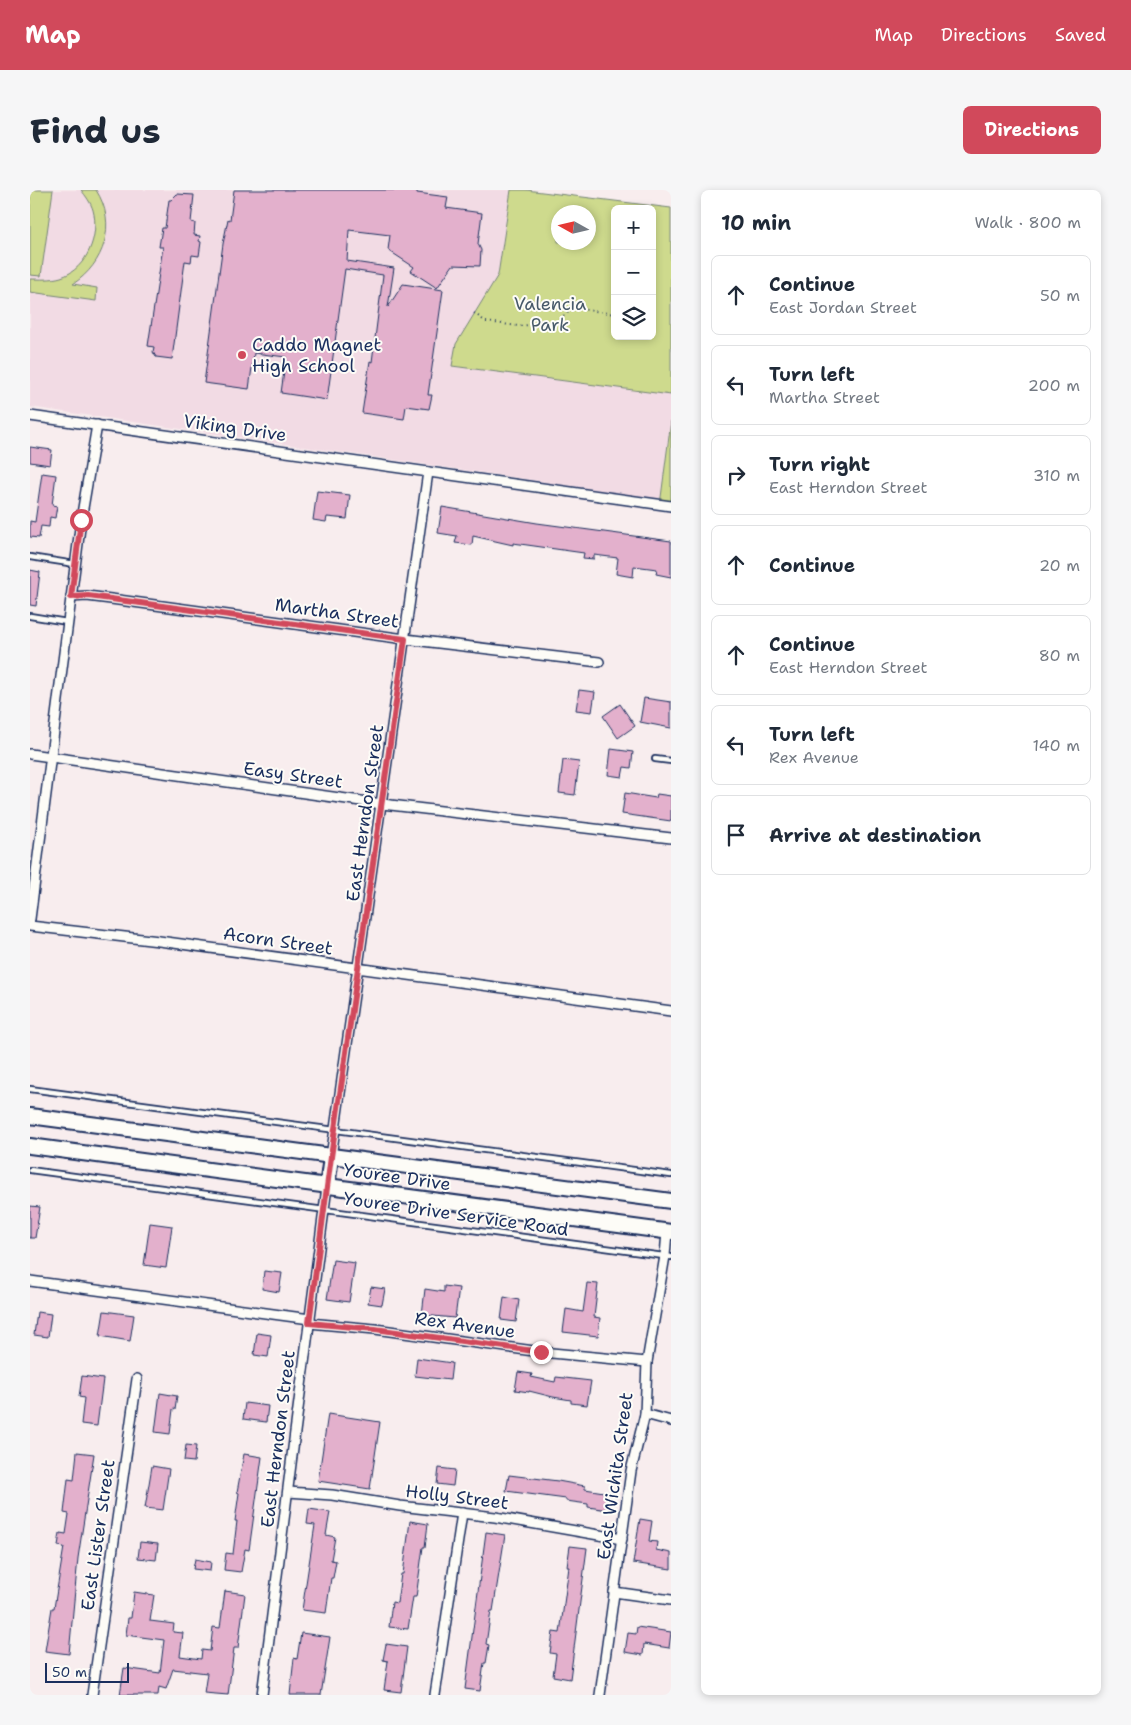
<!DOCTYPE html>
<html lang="en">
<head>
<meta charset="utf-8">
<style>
	body { margin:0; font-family:"Shantell Sans",sans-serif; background:#f6f6f7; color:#1f2937 }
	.controls { position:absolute; right:15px; top:15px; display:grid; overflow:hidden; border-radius:8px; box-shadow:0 2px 8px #0003 }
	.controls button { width:45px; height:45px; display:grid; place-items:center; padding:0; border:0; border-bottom:1px solid #e0e1e3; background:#fff; color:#1f2937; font:25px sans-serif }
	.compass { position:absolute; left:521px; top:15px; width:45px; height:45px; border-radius:50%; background:#fff; box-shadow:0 2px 8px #0003; rotate:278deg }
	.scale { position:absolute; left:15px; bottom:12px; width:84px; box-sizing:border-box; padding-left:5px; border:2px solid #1b2f5e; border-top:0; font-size:14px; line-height:18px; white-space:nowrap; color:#1b2f5e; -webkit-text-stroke:4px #fdfcf7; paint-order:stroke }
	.stop { position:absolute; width:15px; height:15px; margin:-11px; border:4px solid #d1495b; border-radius:50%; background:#fff }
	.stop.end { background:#d1495b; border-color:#fff; box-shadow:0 1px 5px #0008 }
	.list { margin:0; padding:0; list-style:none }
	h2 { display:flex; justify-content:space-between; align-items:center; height:65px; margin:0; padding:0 20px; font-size:21px }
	h2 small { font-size:16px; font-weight:400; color:#747a83 }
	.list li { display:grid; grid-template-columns:32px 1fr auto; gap:15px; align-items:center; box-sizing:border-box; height:80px; margin:0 10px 10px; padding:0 10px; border:1px solid #e0e1e3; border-radius:8px }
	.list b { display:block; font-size:19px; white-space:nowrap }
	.list p { margin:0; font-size:16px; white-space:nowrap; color:#747a83 }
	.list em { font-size:16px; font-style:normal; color:#747a83 }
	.icon { flex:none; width:28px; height:28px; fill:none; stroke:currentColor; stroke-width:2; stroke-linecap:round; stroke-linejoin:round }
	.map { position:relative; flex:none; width:641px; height:1505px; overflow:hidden; border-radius:8px }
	header { display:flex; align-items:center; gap:30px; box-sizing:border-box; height:70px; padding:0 25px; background:#d1495b; color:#fff }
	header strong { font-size:24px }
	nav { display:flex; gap:28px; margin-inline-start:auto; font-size:18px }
	.intro { display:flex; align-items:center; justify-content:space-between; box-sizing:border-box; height:120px; padding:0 30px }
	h1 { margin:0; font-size:35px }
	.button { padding:12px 22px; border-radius:8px; background:#d1495b; color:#fff; font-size:18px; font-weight:700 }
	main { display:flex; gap:30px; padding:0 30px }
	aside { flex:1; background:#fff; border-radius:8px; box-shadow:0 2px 8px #0003 }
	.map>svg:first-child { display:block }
</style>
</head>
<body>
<header>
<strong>Map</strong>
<nav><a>Map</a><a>Directions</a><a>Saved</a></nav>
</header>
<div class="intro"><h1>Find us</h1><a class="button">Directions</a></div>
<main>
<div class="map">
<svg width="641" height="1505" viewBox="0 0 641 1505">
	<rect width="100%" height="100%" fill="#f8edee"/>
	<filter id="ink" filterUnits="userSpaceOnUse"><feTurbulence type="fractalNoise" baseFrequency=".02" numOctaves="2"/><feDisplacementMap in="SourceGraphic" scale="10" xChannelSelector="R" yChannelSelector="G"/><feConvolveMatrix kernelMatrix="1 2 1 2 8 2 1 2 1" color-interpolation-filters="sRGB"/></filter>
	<g filter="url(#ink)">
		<!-- built -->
		<polygon fill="#f2dbe4" points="0,0 481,0 468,85 422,176 641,205 641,231 631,309 0,217"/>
		<!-- green -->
		<g fill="#ceda8d" stroke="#748476" fill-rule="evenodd">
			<polygon points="0,0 23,0 11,86 0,85"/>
			<path d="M51 0H66C88 34 74 74 43 94L67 98 66 111 0 102V89C10 89 21 90 31 87 57 79 70 45 63 20 61 13 56 6 51 0Z"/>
			<path d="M481 0H496L641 18V205L422 176 426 154 468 85ZM585 19H622V146H585ZM528 22H558V52H528Z"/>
			<polygon points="641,231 641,316 630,315"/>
		</g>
		<!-- building -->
		<g fill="#e3b0cc" stroke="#1b2f5e">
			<polygon points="204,0 387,0 387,3 418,7 416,18 452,23 448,54 451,60 450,76 423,75 407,98 381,81 384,77 358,60 360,45 319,40 317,71 364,78 358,117 373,94 413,100 398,205 402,205 399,219 376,216 374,229 332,223 340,171 342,172 353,85 315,79 297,210 251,203 256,167 224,163 219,199 174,193 193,54 198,29 200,30"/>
			<polygon points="147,4 164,5 161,32 165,33 164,45 170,46 169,51 171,52 169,66 162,65 161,72 155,71 142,169 126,167 123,162 124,157 118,156 133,57 129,57 132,38 135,38 139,10 141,10"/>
			<polygon points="0,257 22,260 20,275 0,272"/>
			<polygon points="12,283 26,285 22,315 27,316 25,328 20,327 19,337 11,336 9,348 0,347 0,331 5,332"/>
			<polygon points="287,301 320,305 317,329 297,327 296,332 283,330"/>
			<polygon points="412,317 507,333 641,351 641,387 626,384 627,379 604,376 603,387 586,384 588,368 564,365 564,369 553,368 554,363 483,353 483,355 443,346 442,355 425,353 427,346 408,343"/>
			<polygon points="0,380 10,382 6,416 0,415"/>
			<polygon points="549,500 565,502 562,522 546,520"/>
			<polygon points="614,508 641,512 641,538 610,532"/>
			<polygon points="590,514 605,536 588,548 573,526"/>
			<polygon points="581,559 603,562 601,578 594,577 592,587 578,585"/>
			<polygon points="533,570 549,572 545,605 529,603"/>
			<polygon points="595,603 626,608 627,604 641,606 641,631 592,624"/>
			<polygon points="0,1016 10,1017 5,1048 0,1048"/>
			<polygon points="120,1033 142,1036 136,1078 114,1075"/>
			<polygon points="303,1070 325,1073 319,1112 297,1109"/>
			<polygon points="234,1081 252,1083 249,1102 232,1099"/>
			<polygon points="557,1093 568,1094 564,1127 570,1128 568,1146 533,1142 536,1119 553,1122"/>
			<polygon points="414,1096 429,1098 425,1128 392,1125 395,1099 414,1102"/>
			<polygon points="341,1097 355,1099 352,1115 338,1113"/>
			<polygon points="474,1107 489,1110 486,1132 471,1130"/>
			<polygon points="74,1121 104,1125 100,1151 70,1146"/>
			<polygon points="7,1122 21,1124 18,1147 4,1145"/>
			<polygon points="227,1143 241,1145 238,1167 224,1165"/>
			<polygon points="387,1168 422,1173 420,1190 385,1186"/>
			<polygon points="488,1182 502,1184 501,1187 525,1192 526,1187 561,1191 557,1215 541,1213 541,1210 523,1207 499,1201 499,1202 485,1200"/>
			<polygon points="52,1186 73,1189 67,1236 51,1234 54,1208 49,1207"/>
			<polygon points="130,1203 147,1206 145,1220 143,1219 140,1244 125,1242"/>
			<polygon points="215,1213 238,1216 236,1232 213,1229"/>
			<polygon points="298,1224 350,1232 340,1299 288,1291"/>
			<polygon points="156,1255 166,1256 164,1272 154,1271"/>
			<polygon points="47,1262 64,1264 48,1368 39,1464 15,1461 22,1418 24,1418 34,1357 28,1356 30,1343 36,1344 39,1324 34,1323 38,1289 44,1290"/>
			<polygon points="214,1264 232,1267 219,1360 215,1359 211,1382 194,1380 196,1363 203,1364 207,1331 205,1331 209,1303 207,1302"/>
			<polygon points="122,1276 139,1279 133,1320 115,1318"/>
			<polygon points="409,1278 425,1280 423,1296 407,1294"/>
			<polygon points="479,1285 528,1291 555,1296 555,1299 580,1303 578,1320 558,1317 558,1314 536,1311 536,1309 476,1301"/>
			<polygon points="279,1319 300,1322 296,1345 305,1347 301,1370 306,1371 303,1388 301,1388 296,1423 272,1420 285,1335 277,1334"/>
			<polygon points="610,1329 622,1331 619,1351 627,1352 626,1360 641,1363 641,1379 603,1373"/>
			<polygon points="380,1331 398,1334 395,1357 393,1357 386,1407 383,1407 378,1439 359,1437 362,1412 367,1413 371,1384 373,1384"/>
			<polygon points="456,1342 475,1345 463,1421 461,1421 456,1454 459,1455 456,1473 454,1473 450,1501 435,1499"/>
			<polygon points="110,1352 128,1354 126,1370 108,1368"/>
			<polygon points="540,1356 557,1358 540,1489 523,1486 526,1464 520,1463 523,1442 530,1443 539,1377 537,1377"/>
			<polygon points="165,1369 181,1372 180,1381 163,1379"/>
			<polygon points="195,1401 215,1404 208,1458 204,1458 198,1505 174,1503 177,1483 143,1479 136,1499 129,1497 128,1505 90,1505 94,1478 130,1483 134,1450 96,1445 98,1428 101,1428 104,1402 124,1405 120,1431 144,1434 143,1442 153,1443 150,1466 171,1469 172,1460 180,1461 183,1437 190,1438"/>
			<polygon points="607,1437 641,1442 639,1458 614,1454 613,1465 595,1462 598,1443 606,1444"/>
			<polygon points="271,1443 300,1447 291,1505 260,1505 264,1468 267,1469"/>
			<polygon points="356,1454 377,1457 371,1502 354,1500 358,1471 353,1470"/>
		</g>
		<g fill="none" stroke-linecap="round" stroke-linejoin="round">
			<!-- service casing -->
			<g stroke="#1b2f5e" stroke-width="8">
				<g id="service">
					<polyline points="0,367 45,374"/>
					<polyline points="0,426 37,432"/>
					<polyline points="625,569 641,571"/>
					<polyline points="0,899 641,985"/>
					<polyline points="0,980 641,1067"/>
				</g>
			</g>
			<!-- minor casing -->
			<g stroke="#1b2f5e" stroke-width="12">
				<g id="minor">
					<polyline points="0,226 641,316"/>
					<polyline points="41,407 57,406 81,409 375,449 569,472"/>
					<polyline points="0,564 352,614 641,648"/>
					<polyline points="0,729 51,330 67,235"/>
					<polyline points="0,736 129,751 641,821"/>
					<polyline points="301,967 398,282"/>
					<polyline points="0,1091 280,1129"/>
					<polyline points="279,1133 345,1139 511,1162 617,1172"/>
					<polyline points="615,1224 641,1231"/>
					<polyline points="258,1302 302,1305 370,1316 465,1327 592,1349"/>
					<polyline points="584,1402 641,1410"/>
					<polyline points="62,1505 107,1189"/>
					<polyline points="232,1505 265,1242 297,997"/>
					<polyline points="405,1505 432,1323"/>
					<polyline points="570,1505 601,1281 615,1224 617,1172 635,1066 637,1042"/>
				</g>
			</g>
			<!-- primary casing -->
			<g stroke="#1b2f5e" stroke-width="18">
				<g id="primary">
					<polyline points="0,926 641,1011"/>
					<polyline points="0,956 641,1042"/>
					<polyline points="297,997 301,967"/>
				</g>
			</g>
			<!-- path -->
			<g stroke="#1b2f5e" stroke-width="2" stroke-dasharray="1 4" stroke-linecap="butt">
				<polyline points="544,118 544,113"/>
				<polyline points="444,123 456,132 488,136 524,133 544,118 585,124"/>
			</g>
			<!-- service -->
			<use href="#service" stroke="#fdfcf7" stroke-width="4.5"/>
			<!-- minor -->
			<use href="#minor" stroke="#fdfcf7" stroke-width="9"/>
			<!-- primary -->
			<use href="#primary" stroke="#fdfcf7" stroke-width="14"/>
		</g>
	</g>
	<g fill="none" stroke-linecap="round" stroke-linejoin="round" filter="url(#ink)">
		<!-- route -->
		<polyline stroke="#d1495b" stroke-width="6" points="51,330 41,407 58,406 81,409 375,449 301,967 279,1133 345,1139 511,1162"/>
	</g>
	<!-- markers -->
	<circle fill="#d1495b" stroke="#fdfcf7" stroke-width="2" cx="212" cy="165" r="5"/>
	<g text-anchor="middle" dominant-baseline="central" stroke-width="4" stroke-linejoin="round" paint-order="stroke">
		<!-- park labels -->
		<g font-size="18" fill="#485a6a" stroke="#fdfcf7">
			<text x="520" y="114">Valencia<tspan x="520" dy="21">Park</tspan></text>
		</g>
		<!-- poi labels -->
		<g font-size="18" fill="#1b2f5e" stroke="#fdfcf7" text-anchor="start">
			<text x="222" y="155">Caddo Magnet<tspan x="222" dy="21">High School</tspan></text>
		</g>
		<!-- street labels -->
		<g font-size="18" fill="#1b2f5e" stroke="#fdfcf7">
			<text transform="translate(205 238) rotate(8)">Viking Drive</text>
			<text transform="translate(307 423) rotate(8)">Martha Street</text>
			<text transform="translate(263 585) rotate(8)">Easy Street</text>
			<text transform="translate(335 623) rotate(-82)">East Herndon Street</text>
			<text transform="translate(248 751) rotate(8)">Acorn Street</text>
			<text transform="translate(367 987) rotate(8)">Youree Drive</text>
			<text transform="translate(426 1024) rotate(8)">Youree Drive Service Road</text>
			<text transform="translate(435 1135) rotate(8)">Rex Avenue</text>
			<text transform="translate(248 1249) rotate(-83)">East Herndon Street</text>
			<text transform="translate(585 1286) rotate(-82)">East Wichita Street</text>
			<text transform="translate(427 1307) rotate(7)">Holly Street</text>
			<text transform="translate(68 1345) rotate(-82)">East Lister Street</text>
		</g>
	</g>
</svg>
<div class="controls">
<button>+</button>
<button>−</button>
<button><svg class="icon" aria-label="layers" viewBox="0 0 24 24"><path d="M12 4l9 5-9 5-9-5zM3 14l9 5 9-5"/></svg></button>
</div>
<svg class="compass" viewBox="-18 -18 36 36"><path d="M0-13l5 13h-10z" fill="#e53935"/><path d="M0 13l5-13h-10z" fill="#747a83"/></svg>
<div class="scale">50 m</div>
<div class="stop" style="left:51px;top:330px"></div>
<div class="stop end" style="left:511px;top:1162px"></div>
</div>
<aside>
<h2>10 min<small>Walk · 800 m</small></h2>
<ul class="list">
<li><svg class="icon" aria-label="ahead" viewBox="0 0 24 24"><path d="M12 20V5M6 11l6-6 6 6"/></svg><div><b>Continue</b><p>East Jordan Street</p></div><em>50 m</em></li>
<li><svg class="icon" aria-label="left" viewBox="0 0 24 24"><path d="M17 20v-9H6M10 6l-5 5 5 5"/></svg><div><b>Turn left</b><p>Martha Street</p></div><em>200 m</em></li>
<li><svg class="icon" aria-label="right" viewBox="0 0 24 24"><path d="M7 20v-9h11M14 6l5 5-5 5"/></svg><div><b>Turn right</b><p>East Herndon Street</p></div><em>310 m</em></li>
<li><svg class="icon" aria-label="ahead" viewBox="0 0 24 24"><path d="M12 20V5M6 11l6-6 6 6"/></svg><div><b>Continue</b></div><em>20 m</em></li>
<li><svg class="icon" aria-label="ahead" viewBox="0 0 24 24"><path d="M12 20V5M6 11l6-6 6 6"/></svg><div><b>Continue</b><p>East Herndon Street</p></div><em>80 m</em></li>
<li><svg class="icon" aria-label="left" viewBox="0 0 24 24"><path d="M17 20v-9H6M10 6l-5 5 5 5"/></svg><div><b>Turn left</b><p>Rex Avenue</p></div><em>140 m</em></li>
<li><svg class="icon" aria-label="arrive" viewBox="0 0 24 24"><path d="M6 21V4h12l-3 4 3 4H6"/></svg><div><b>Arrive at destination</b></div></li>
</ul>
</aside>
</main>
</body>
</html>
